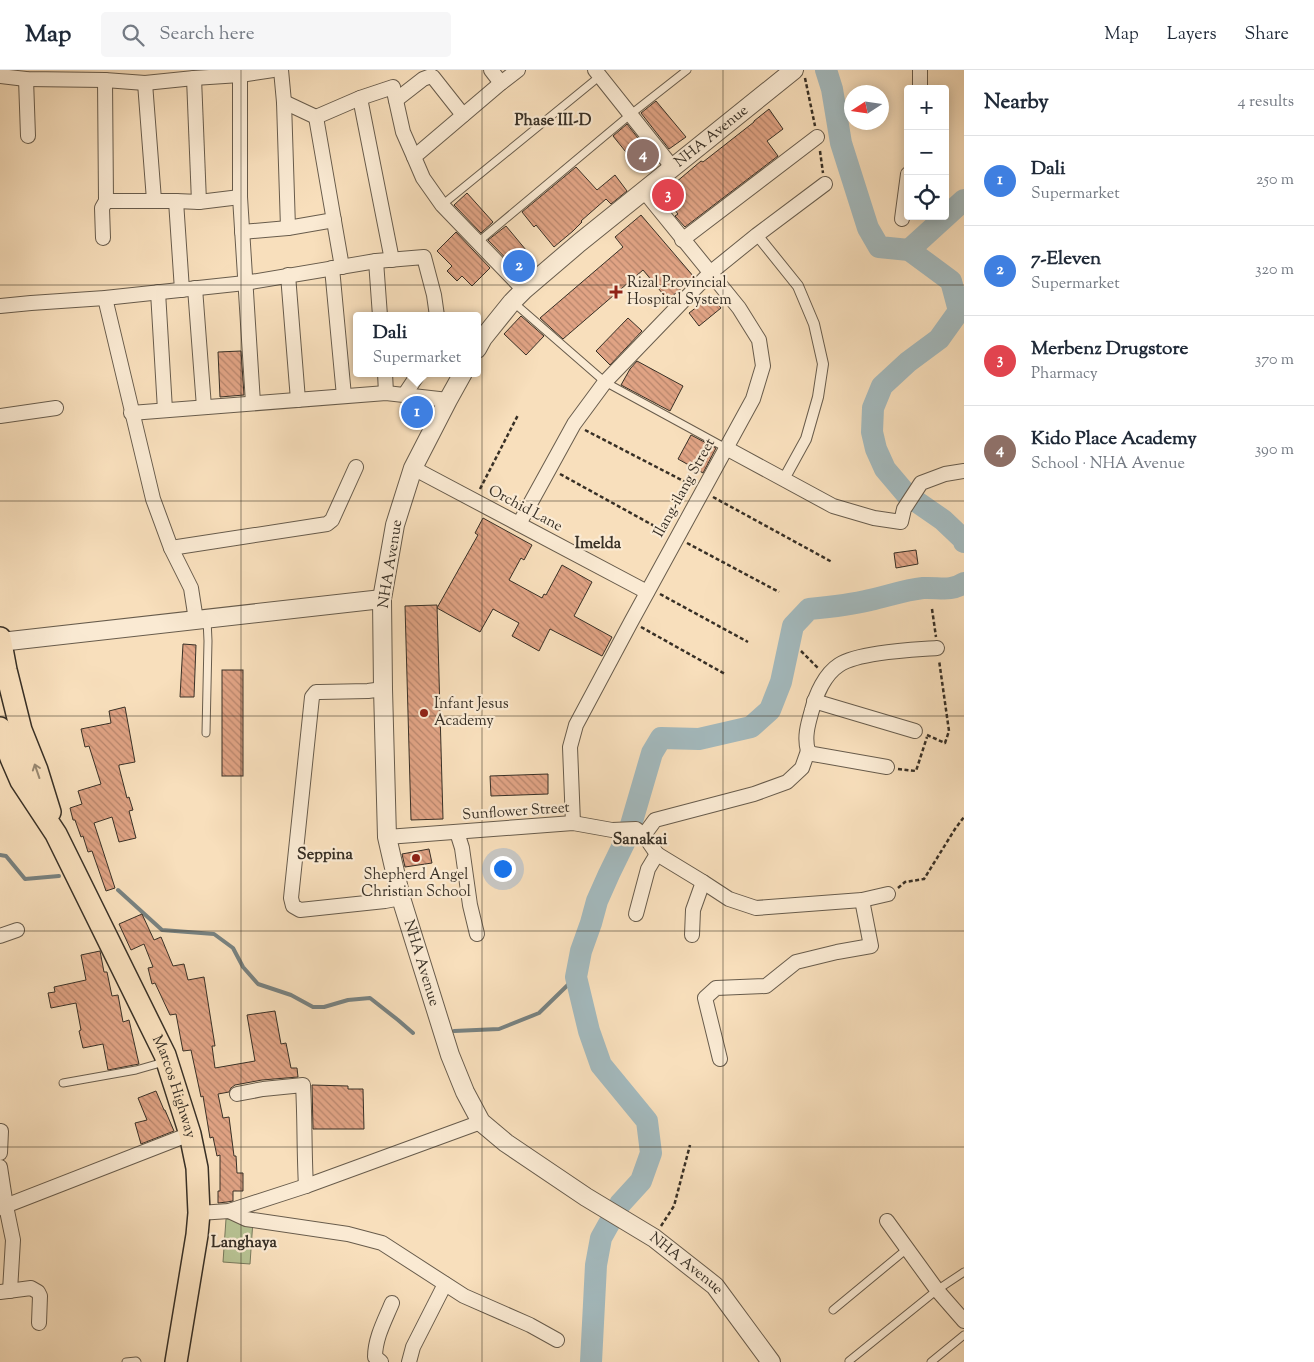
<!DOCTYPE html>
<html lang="en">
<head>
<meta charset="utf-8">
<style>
	body { margin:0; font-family:"Sorts Mill Goudy",serif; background:#f6f6f7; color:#1f2937 }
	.controls { position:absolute; right:15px; top:15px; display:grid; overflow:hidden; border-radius:5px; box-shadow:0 2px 12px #0003 }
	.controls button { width:45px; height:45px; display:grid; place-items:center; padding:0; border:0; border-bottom:1px solid #e0e1e3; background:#fff; color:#1f2937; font:25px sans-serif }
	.compass { position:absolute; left:844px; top:15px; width:45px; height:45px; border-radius:50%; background:#fff; box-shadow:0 2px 12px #0003; rotate:258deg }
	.you { position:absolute; left:502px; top:798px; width:18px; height:18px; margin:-12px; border:4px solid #fff; border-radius:50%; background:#1a73e8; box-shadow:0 0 0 8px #1a73e833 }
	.badge { display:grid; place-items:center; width:32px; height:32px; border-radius:50%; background:#2563eb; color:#fff; font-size:16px; font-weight:700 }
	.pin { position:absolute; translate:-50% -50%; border:2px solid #fff; box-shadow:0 1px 5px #0006 }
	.popup { position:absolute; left:353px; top:242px; width:128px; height:65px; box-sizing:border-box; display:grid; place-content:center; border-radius:5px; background:#fff; filter:drop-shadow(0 1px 4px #0005); font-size:16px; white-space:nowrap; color:#747a83 }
	.popup b { font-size:19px; color:#1f2937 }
	.popup::after { content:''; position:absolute; left:50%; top:100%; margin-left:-10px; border:10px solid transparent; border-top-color:#fff }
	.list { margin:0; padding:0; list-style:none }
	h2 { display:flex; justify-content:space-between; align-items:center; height:65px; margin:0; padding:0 20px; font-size:21px }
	h2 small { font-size:16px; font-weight:400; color:#747a83 }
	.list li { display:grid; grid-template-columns:32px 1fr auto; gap:15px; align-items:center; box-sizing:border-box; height:90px; padding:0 20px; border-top:1px solid #e0e1e3 }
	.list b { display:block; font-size:19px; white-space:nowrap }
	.list p { margin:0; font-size:16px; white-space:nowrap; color:#747a83 }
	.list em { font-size:16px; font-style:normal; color:#747a83 }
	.icon { flex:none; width:28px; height:28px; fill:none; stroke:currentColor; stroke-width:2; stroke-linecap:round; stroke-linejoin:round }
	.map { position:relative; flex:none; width:964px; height:1292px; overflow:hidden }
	header { display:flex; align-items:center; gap:30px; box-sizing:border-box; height:70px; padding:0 25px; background:#fff; border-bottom:1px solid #e0e1e3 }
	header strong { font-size:24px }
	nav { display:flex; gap:28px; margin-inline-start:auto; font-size:18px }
	.search { width:350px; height:45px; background:#f6f6f7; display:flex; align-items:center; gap:12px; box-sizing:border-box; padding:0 18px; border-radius:5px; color:#747a83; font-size:19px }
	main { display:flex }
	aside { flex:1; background:#fff }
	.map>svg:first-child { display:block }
</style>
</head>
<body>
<header>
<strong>Map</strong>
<div class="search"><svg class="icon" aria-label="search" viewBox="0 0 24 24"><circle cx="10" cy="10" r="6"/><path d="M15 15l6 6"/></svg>Search here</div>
<nav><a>Map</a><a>Layers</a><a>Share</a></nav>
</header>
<main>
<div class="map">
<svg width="964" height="1292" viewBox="0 0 964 1292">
	<defs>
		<pattern id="building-back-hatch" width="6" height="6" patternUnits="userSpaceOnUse" patternTransform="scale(1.25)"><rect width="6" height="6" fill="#e0a384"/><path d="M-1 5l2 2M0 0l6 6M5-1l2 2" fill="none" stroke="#b7856c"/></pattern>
	</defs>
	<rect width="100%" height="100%" fill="#f8dfbc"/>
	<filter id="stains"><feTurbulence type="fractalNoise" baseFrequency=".004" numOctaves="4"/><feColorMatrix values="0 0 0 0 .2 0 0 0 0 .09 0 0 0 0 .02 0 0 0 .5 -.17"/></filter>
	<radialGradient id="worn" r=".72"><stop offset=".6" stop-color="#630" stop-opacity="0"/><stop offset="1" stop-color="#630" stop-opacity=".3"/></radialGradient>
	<!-- garden -->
	<polygon fill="#b8c394" stroke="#787a5d" points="226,1149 253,1150 250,1194 223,1192"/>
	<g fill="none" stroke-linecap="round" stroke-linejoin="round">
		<!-- stream -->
		<g stroke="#788281" stroke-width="4">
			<polyline points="0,785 6,786 25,809 59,806"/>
			<polyline points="118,820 162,860 214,864 233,878 243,897 258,914 291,925 313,937 324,937 348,930 370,928 398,950 413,963"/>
			<polyline points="454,961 499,959 539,943 576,907"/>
		</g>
		<!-- river -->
		<g stroke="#a3b9bd" stroke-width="22">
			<polyline points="826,0 832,19 841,73 868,158 879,177 909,180 951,211 959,241 939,269 908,292 882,316 873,338 872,362 876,379 885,399 907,425 943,450 963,469 964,472"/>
			<polyline points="909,180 964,130"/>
			<path d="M591 1292 596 1195 601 1168 620 1134 641 1111 651 1083 647 1051 601 995 589 961 576 907 581 881 591 853 597 831 609 804 628 765 652 683 661 668 699 669 751 657 770 640 781 612 793 556 809 539C830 537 850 535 870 530 888 526 905 520 923 518 939 517 950 522 964 513"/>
		</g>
	</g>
	<!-- building -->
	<g fill="url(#building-back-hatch)" stroke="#383026">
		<polygon points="656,31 686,67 669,79 641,43"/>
		<polygon points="769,39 783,59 767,71 778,86 685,157 675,146 678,144 662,124 701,91 703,92 754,52 754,51"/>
		<polygon points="627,54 656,91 642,102 613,66"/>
		<polygon points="576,97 597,120 615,105 627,121 611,134 606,129 581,151 582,152 573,161 554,177 536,155 534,157 522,142"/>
		<polygon points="467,123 493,152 481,163 454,135"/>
		<polygon points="641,145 694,207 668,230 643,200 563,269 540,248 623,177 615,167"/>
		<polygon points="506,156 536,192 521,204 488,170"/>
		<polygon points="456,162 490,198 472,216 462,206 457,211 447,201 452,196 437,181"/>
		<polygon points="711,226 721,238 699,256 689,243"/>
		<polygon points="521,246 544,266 526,285 504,264"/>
		<polygon points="628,248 642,261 610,295 596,281"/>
		<polygon points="241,281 244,325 220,327 218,282"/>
		<polygon points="637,291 683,316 670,341 621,315 630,299"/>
		<polygon points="691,365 716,378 703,403 678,389"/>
		<polygon points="483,448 532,475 524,490 521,488 509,510 542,528 544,524 546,525 562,495 592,512 574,546 612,567 602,586 550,559 539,581 512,566 519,553 493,539 480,562 437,538 478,465 475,463"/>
		<polygon points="916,480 918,494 896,498 894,483"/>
		<polygon points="437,535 443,749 411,750 405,536"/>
		<polygon points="183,574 196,575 194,627 180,627"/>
		<rect x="222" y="600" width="21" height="106"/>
		<polygon points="125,637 135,692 119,695 119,697 127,728 129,727 133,740 129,741 136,768 119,772 112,747 94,753 115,818 106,821 92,781 88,782 83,766 81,767 75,750 73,750 70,738 82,734 78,721 101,714 89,676 85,677 81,659 111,653 109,641"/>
		<polygon points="548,704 548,724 491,726 490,706"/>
		<polygon points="429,779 432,793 405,797 402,784"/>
		<polygon points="142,844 154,870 161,867 173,896 184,894 188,910 204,907 215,976 212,976 215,998 255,991 247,945 275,941 281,974 286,973 291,998 297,998 298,1007 262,1010 235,1015 231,1018 229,1022 218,1024 223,1048 229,1047 234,1086 236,1086 237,1103 243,1103 243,1121 233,1121 233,1131 227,1132 218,1133 218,1121 220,1121 220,1085 217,1086 213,1067 210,1068 203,1026 201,1027 191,980 183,981 176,944 170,945 155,913 152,914 148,898 153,897 144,874 131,880 119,854"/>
		<polygon points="100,881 104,902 107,902 112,926 118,925 123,952 129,950 139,994 108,1000 103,974 83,978 79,961 81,960 76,933 51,938 48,923 55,922 54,917 86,910 81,885"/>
		<polygon points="312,1015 348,1016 348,1019 363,1019 364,1059 313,1059"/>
		<polygon points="156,1021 164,1040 165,1040 174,1061 141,1074 135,1053 147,1050 138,1028"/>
	</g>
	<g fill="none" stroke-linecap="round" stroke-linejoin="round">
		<!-- service casing -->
		<g stroke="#685c4c" stroke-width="9">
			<g id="service">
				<polyline points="442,135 600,6"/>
				<polyline points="478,172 631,44 687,0"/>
				<polyline points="513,232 605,312 726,378"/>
				<polyline points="206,663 208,571 207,549"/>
				<polyline points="63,1013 136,1000 164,992"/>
				<polyline points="833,1240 908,1178"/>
				<polyline points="849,1291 937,1220 964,1202"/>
				<polyline points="126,1292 136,1291 137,1292"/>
				<polyline points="931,1292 964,1265"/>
			</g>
		</g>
		<!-- pedestrian casing -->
		<g stroke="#685c4c" stroke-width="12">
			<polyline id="pedestrian" points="757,165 798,216 814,254 823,294 818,327 806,369 784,409"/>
		</g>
		<!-- minor casing -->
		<g stroke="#685c4c" stroke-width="16">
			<g id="minor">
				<polyline points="281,0 284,32 288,158"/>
				<polyline points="491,0 501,13"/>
				<polyline points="518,0 501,13 414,87 423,108 442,135 524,220"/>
				<polyline points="595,0 673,98"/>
				<polyline points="240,5 240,127 253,333"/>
				<polyline points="0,6 26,9 105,10 145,13 194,8 240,5 273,0"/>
				<polyline points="194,8 199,132"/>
				<polyline points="26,9 28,66"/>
				<polyline points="145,13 154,130"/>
				<polyline points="920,19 920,0"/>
				<polyline points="360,28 392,190"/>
				<polyline points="396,30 423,9 431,6 433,7 463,45"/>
				<polyline points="284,32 316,47 360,28 393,17 403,62 414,87"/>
				<polyline points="316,47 342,197"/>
				<polyline points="106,131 176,131 199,132 240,127"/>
				<polyline points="176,131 182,220"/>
				<polyline points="902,149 908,104"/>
				<polyline points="242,162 288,158 334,150"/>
				<polyline points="103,168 102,138 106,131 105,10"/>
				<polyline points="682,170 817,67"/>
				<polyline points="376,191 380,246"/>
				<polyline points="332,198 344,326"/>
				<polyline points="288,205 298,330"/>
				<polyline points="195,218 204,337"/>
				<polyline points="158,222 165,340"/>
				<polyline points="105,228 153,429 171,478 191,518 196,550"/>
				<polyline points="0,236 31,233 105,228 245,213 376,191 424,187 434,225 437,246"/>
				<polyline points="385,303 386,323"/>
				<polyline points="405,324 419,303"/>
				<polyline points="131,343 386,323 448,330"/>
				<polyline points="0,346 56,338"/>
				<polyline points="726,378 833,436 874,448 901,452 904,439 921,413 945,404 964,401"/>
				<polyline points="413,398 647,522"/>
				<polyline points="519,454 574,354 605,312 710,203 757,165 825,114"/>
				<polyline points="171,478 327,454 332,450 356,397"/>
				<polyline points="383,619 368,621 320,622 316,622 312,627 291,828 293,836 300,840 385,831 401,828"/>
				<polyline points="814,631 915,661"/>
				<path d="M887 697 813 684 808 681C804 667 808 654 812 640 816 624 825 604 839 595 859 582 913 580 937 578"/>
				<polyline points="573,753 570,677 576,655 631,552 753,329 763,296 759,270 739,238 644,121"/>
				<polyline points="457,762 462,778 470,835 477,864"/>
				<polyline points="644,765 655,750 754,724 787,712 802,698 808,681"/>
				<polyline points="387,767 573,753 612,760 636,759 644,765 657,784 703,812 729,829 756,838 862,830 888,824"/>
				<polyline points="636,844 648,799 657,784"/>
				<polyline points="692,865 693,840 703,812"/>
				<polyline points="0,866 17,860"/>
				<polyline points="720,989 705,928 716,918 766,916 796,892 837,882 871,876 862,830"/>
				<path d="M237 1024 263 1019 303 1015C305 1048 304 1082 306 1116"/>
				<polyline points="0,1083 1,1061"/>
				<polyline points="0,1097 6,1136 13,1170 10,1221"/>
				<polyline points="0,1138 190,1064"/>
				<polyline points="229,1141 246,1149 348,1164 382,1173 464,1226 530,1255 557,1270"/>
				<polyline points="199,1143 229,1141 306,1116 481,1052"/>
				<polyline points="887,1151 937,1220 964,1251"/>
				<polyline points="0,1222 31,1218 38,1222 40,1226 39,1253"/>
				<path d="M381 1292 375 1287C375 1268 385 1250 392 1233"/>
				<polyline points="409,1292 413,1277 445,1214"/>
			</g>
		</g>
		<!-- tertiary casing -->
		<g stroke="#685c4c" stroke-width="20">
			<g id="tertiary">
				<path id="s1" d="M477 279 483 268 512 232 524 220 579 173 794 0"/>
				<path id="s2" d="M463 303 448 330 413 398 395 455 382 529 383 619 387 767 401 828 420 889 450 985 465 1022 481 1052 506 1073 586 1127 654 1168 715 1216 771 1292"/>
				<polyline points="0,572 382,529"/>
			</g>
		</g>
		<!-- primary casing -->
		<g stroke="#383026" stroke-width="24">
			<g id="primary">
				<polyline points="0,568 6,600 21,660 37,700 50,742"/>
				<path id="s3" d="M0 658 11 688 21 711 56 764 165 985 190 1064 197 1098 199 1143 197 1165 176 1292"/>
			</g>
		</g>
		<!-- path -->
		<g stroke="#383026" stroke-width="2.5" stroke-dasharray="4 2.5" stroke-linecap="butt">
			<polyline points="805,8 815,56"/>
			<polyline points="820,81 823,103"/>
			<polyline points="585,360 693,416"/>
			<polyline points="560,404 667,463"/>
			<polyline points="480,419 518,345"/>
			<polyline points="713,427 832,492"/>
			<polyline points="687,473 779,522"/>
			<polyline points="660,524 748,572"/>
			<polyline points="932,539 936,567"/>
			<polyline points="641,557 725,604"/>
			<polyline points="801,581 819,599"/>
			<polyline points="927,665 945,673 949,661 939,590"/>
			<polyline points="898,699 916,701 927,667"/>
			<polyline points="898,818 905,812 924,809 955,759 964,747"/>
			<polyline points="661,1156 674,1136 690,1075"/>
		</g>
		<!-- service -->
		<use href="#service" stroke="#faead3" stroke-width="7"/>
		<!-- pedestrian -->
		<use href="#pedestrian" stroke="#faead3" stroke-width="10"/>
		<!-- minor -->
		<use href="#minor" stroke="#faead3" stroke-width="14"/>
		<!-- tertiary -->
		<use href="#tertiary" stroke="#faead3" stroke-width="18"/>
		<!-- primary -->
		<use href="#primary" stroke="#f8dfbc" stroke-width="21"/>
	</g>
	<!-- one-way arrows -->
	<defs><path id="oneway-shaft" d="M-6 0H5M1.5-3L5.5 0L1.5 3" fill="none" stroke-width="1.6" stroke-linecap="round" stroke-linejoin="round" transform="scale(1.25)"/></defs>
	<use stroke="#988871" href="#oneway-shaft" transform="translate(37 701) rotate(-109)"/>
	<!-- grid -->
	<path fill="none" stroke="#383026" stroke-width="1" stroke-opacity="0.55" d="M241 0V1292M482 0V1292M723 0V1292M0 215H964M0 431H964M0 646H964M0 861H964M0 1077H964"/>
	<!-- markers -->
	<g fill="#8f2418" stroke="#faead3" stroke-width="2">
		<path d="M613.5 214.5h5v5h5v5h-5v5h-5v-5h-5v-5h5z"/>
		<circle cx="424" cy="643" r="5"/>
		<circle cx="416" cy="788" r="5"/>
	</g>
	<g text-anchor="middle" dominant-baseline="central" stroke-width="4.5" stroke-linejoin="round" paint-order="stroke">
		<!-- street labels -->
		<g font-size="15" fill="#383026" stroke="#faead3">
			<text stroke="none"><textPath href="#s1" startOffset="318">NHA Avenue</textPath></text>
			<text transform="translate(685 418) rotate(-61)">Ilang-ilang Street</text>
			<text transform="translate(525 439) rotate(28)">Orchid Lane</text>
			<text transform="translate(391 494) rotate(-81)">NHA Avenue</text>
			<text transform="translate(516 742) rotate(-4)">Sunflower Street</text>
			<text stroke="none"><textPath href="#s2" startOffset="611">NHA Avenue</textPath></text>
			<text stroke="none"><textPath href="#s3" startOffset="400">Marcos Highway</textPath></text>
			<text stroke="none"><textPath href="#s2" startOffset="1031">NHA Avenue</textPath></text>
		</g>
		<!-- poi labels -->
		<g font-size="15" fill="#383026" stroke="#faead3" text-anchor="start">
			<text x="627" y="213">Rizal Provincial<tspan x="627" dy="17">Hospital System</tspan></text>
			<text x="434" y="634">Infant Jesus<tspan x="434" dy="17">Academy</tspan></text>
			<text x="416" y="805" text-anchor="middle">Shepherd Angel<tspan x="416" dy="17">Christian School</tspan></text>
		</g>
		<!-- neighbourhood labels -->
		<g font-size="16" font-weight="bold" fill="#383026" stroke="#faead3">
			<text x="553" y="51">Phase III-D</text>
			<text x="598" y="474">Imelda</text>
			<text x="640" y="770">Sanakai</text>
			<text x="325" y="785">Seppina</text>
			<text x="244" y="1173">Langhaya</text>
		</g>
	</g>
	<rect width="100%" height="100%" filter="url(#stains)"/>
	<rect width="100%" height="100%" fill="url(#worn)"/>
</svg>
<div class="controls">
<button>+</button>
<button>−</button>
<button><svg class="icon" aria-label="locate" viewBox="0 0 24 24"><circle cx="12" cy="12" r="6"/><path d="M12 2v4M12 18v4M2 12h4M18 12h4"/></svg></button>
</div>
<svg class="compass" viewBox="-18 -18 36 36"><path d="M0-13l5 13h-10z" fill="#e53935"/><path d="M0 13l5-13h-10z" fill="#747a83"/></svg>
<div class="you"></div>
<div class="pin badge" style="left:417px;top:342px;background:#3f7fe0">1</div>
<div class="popup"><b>Dali</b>Supermarket</div>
<div class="pin badge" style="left:519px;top:196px;background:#3f7fe0">2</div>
<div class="pin badge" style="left:668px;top:125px;background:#e0444e">3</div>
<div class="pin badge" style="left:643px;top:85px;background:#8d6e63">4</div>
</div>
<aside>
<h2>Nearby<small>4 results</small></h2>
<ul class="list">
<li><span class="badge" style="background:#3f7fe0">1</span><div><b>Dali</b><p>Supermarket</p></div><em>250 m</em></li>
<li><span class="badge" style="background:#3f7fe0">2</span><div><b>7-Eleven</b><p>Supermarket</p></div><em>320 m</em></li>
<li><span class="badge" style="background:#e0444e">3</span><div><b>Merbenz Drugstore</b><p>Pharmacy</p></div><em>370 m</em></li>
<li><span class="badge" style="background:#8d6e63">4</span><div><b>Kido Place Academy</b><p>School · NHA Avenue</p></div><em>390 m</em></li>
</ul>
</aside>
</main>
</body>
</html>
